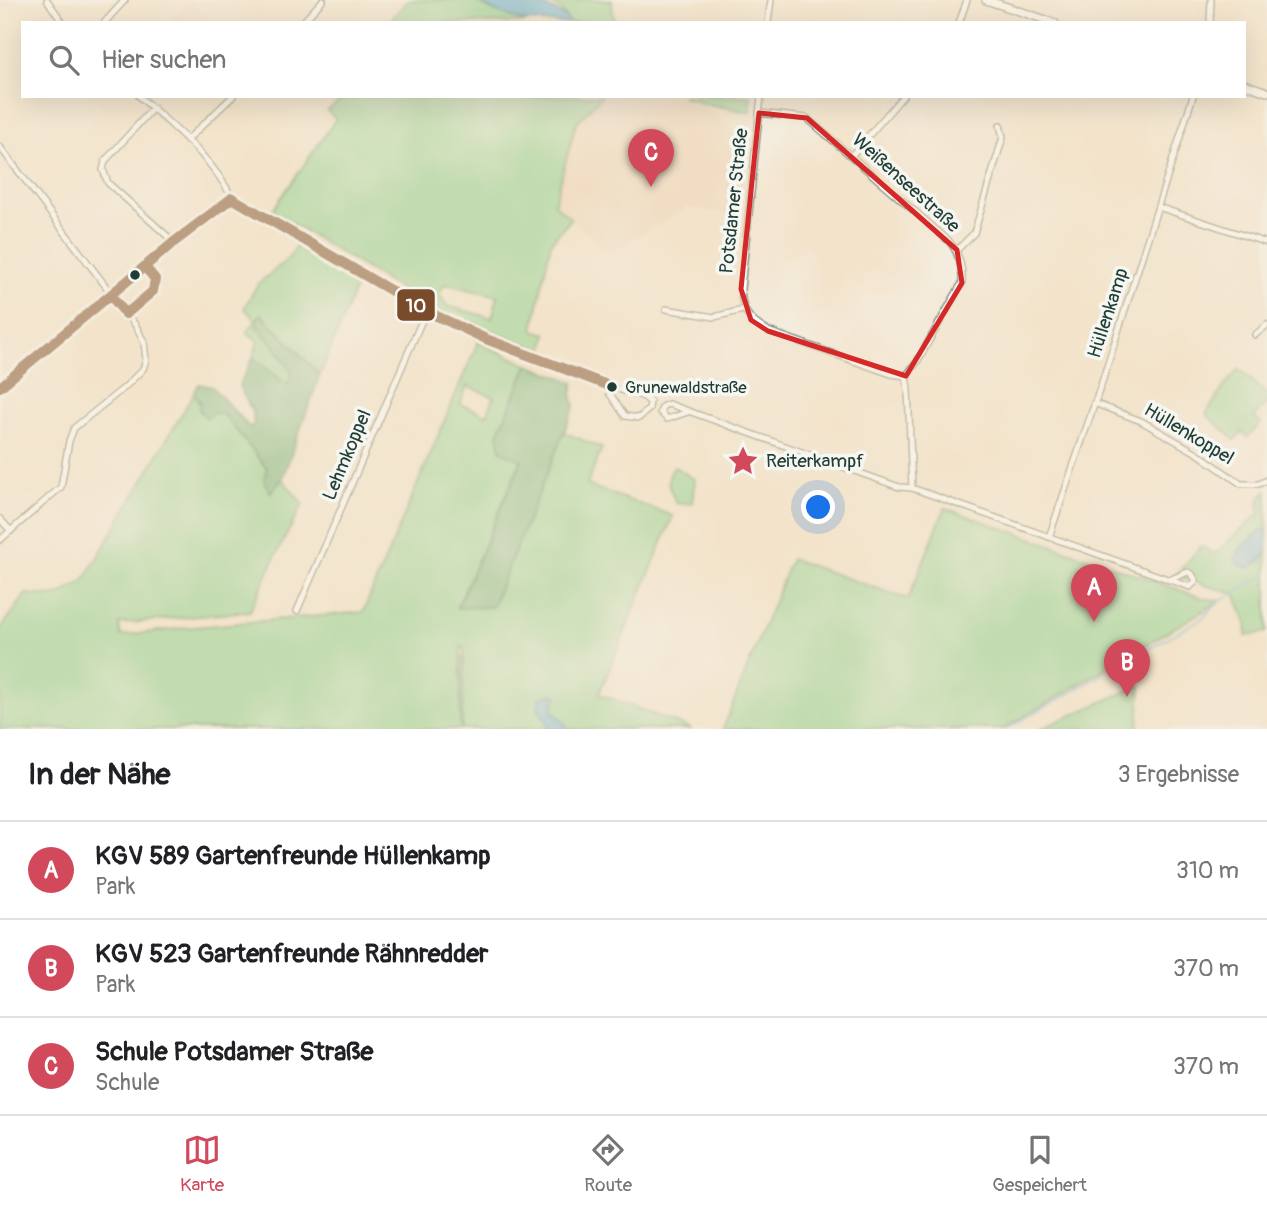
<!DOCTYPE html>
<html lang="de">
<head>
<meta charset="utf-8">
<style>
	body { margin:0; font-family:Pangolin,sans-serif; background:#f2f2f2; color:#202124 }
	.you { position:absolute; left:819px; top:508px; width:24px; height:24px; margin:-18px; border:5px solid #fff; border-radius:50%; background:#1a73e8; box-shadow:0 0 0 10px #1a73e833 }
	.badge { display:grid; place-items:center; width:46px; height:46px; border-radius:50%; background:#d1495b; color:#fff; font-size:23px; font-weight:700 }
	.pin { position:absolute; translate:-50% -58px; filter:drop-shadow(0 2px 4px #0008) }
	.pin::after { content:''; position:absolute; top:37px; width:24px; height:21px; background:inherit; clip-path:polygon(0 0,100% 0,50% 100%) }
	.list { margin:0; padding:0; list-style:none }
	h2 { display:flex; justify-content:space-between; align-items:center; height:91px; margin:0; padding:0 28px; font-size:30px }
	h2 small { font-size:23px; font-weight:400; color:#757577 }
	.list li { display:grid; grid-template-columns:46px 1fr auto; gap:21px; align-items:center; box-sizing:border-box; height:98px; padding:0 28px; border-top:2px solid #e0e0e0 }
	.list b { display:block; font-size:26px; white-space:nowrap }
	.list p { margin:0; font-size:23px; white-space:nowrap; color:#757577 }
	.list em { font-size:23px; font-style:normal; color:#757577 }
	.icon { flex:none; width:38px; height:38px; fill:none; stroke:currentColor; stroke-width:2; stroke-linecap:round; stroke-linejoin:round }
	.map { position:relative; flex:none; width:1267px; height:729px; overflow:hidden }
	.search { position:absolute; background:#fff; box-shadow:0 7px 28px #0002; left:21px; right:21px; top:21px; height:77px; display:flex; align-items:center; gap:18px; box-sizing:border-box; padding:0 24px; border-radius:0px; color:#757577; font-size:26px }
	.sheet { height:385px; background:#fff }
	nav { display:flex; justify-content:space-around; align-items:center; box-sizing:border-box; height:98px; border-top:2px solid #e0e0e0; background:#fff; font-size:19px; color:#757577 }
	nav a { display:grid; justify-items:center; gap:4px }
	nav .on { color:#d1495b }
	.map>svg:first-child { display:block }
</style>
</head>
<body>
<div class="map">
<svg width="1267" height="729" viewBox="0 0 1267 729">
	<rect width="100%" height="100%" fill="#f6f6f2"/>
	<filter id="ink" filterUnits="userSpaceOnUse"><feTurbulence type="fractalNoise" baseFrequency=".0143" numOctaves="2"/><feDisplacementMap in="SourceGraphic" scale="14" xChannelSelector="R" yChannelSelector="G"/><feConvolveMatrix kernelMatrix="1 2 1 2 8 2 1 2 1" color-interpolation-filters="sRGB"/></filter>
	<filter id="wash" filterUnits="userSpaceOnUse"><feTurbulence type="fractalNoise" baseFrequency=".00686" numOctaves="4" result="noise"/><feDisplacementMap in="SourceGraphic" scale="28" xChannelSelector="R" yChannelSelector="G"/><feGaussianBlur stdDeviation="1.57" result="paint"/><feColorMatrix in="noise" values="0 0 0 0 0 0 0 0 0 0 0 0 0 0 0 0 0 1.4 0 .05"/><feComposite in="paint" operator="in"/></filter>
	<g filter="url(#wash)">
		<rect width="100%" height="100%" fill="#f3e3cb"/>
		<!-- built -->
		<g fill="#efd6bc">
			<polygon points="187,0 188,0 214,23 168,23"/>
			<polygon points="602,96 682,96 702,103 748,141 741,215 686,208 610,253 554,204 576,123"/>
		</g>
		<!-- green -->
		<g fill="#88d28f" stroke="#548862" stroke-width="2" fill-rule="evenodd">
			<polygon points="408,0 474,0 491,10 527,23 388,23"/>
			<polygon points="544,0 612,0 613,16 617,23 570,23 560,9"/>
			<path d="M346 96H602L576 123 554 204 571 219 551 242 533 330 547 334 543 351 431 308 272 211 336 119 327 111ZM445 284 498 296 492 318 447 306 439 294Z"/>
			<polygon points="682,96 751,96 750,112 702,103"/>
			<polygon points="298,243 359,279 320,375 261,314 257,328 274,345 292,372 288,386 253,358 258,341 247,332 256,320 244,308 258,284 289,258"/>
			<path d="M478 342 528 365 498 434 522 459 457 607H492L563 432 602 448 587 485 673 516 599 694 692 729H566V726L553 711 552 694 549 729H462L464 649 461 646 460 729H0V630L26 594 57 596 83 582 194 393 207 418 215 412 224 415 267 469 264 481 271 491 282 479 303 504 277 553 250 611 119 624 121 636 184 628 363 612ZM467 386 494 397 487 415 460 404Z"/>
			<polygon points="1239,369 1267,394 1267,403 1254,417 1261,423 1248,437 1242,432 1235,440 1206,414 1225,385"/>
			<path d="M674 466 695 480 692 503 677 504C669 488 664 482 674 466Z"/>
			<polygon points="1267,491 1267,529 1255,535 1237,553 1256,563 1260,562 1267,552 1267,632 1246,636 1247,624 1235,594 1175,576 1201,546 1214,554 1262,511 1258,508 1260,499"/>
			<polygon points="945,508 1203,598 1220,601 1003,729 723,729 791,559 908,599"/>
			<polygon points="1141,685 1138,729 1040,729"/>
		</g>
		<!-- forest -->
		<g fill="#6eb47a" stroke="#467857" stroke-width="2">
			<polygon points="261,314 320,375 282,479 271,492 264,481 267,468 224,415 215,412 207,418 199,410 200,402 194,393 199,384 212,387 250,428 254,423 252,411 239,386 253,358 288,385 292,372 274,345 257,328 256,320"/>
			<polygon points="528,365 574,382 572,397 575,405 492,607 457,608 522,460 501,451 498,434"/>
		</g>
		<!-- water -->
		<g fill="#59acd5" stroke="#3c7484" stroke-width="2">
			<path d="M474 0C505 0 554 0 570 23 529 23 511 22 474 0Z"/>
			<polygon points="1265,529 1267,529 1267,552 1260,562 1256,563 1249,568 1242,566 1235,560 1243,546"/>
			<polygon points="552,694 558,697 554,703 553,711 567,726 566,729 549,729 538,707 540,697"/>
		</g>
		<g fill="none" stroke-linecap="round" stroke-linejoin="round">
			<!-- stream -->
			<polyline stroke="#59acd5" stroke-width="2" points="1006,729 1201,619 1220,601 1267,574"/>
		</g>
	</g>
	<g filter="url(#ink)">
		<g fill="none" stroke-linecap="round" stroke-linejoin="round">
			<!-- street casing -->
			<g stroke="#899080" stroke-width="8">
				<g id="street">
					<polyline points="47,0 63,23"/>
					<polyline points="104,23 125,0"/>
					<polyline points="302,23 323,0"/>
					<polyline points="768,23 771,0"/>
					<polyline points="959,23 967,0"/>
					<polyline points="1210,23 1211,0"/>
					<path d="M139 96C173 127 212 157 232 198 297 235 360 276 426 311 493 347 572 376 644 397L650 402 649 409 639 418 625 416 603 384"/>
					<path d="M761 96 741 289C741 310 749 321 768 331L891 374 906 376 908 389 912 488"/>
					<polyline points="153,108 105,161 103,170 108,183 174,242"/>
					<path d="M759 113 807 118 949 241C959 253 963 267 962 283L917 362 906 376"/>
					<polyline points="187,140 233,96"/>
					<polyline points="0,147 136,326 144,342 146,360 143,369 125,387 74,428 69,441 61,487 0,540"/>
					<polyline points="852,155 903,96"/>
					<polyline points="1158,207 1267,243"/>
					<polyline points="957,250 974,233 1003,137 1000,125"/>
					<polyline points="666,309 714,317 743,310"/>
					<polyline points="1255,335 1267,325"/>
					<polyline points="0,387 174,242 232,198"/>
					<polyline points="1094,403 1141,421 1197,453 1241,484 1259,484 1267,480"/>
					<polyline points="688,412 667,419 660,412 663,406 669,404 899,487 912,488 1190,587 1196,581 1192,574 1188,572 1169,580"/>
					<polyline points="0,519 11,531"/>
					<polyline points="1049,537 1103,379 1193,96"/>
					<polyline points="297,611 426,311"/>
				</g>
			</g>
			<!-- secondary casing -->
			<g stroke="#899080" stroke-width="10">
				<g id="secondary">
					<polyline points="986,0 1055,23"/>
					<polyline points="1244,84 1267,92"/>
				</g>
			</g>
			<!-- street -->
			<use href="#street" stroke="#fff" stroke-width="5"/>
			<!-- secondary -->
			<use href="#secondary" stroke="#fff" stroke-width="7"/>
			<!-- bus-1 casing -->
			<g stroke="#f6f6f2" stroke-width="16">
				<g id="bus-1">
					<polyline points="232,198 426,311 486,339 612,387"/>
					<polyline points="111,296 126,314 153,291 155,279 145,267"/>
					<polyline points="0,387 174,242 232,198"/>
				</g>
			</g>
			<!-- bus-1 -->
			<use href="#bus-1" stroke="#7a4b2a" stroke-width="10"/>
		</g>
	</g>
	<!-- marked area -->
	<path d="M0 0H1267V729H0ZM759 113 807 118 957 250 962 283 906 376 768 331 751 320 741 289Z" fill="#f3e3cb" fill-opacity=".55" fill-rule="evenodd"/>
	<path fill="none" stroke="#d62828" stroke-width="5" stroke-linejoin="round" d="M759 113 807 118 957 250 962 283 906 376 768 331 751 320 741 289Z"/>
	<!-- icons -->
	<defs>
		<g id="sight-bare" transform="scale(2.415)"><path d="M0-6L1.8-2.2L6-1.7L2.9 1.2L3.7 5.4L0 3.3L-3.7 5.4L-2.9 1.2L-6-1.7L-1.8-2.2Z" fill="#d1495b" stroke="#f6f6f2" stroke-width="2.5" paint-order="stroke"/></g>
	</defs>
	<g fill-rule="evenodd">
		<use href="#sight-bare" x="743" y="461"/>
	</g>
	<!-- markers -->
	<g fill="#1f3d34" stroke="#f6f6f2" stroke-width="2.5">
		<circle cx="135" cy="275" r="6"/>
		<circle cx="612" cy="387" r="6"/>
	</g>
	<g text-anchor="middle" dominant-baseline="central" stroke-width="7" stroke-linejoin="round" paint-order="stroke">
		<!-- bus labels -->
		<g font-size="17" fill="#1f3d34" stroke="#f6f6f2" text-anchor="start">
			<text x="625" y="387">Grunewaldstraße</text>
		</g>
		<!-- street labels -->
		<g font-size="19" fill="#1f3d34" stroke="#f6f6f2">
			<text transform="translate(906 183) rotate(42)">Weißenseestraße</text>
			<text transform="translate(734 201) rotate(-84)">Potsdamer Straße</text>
			<text transform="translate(1108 313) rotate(-72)">Hüllenkamp</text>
			<text transform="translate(1189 434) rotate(31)">Hüllenkoppel</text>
			<text transform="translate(347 455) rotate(-67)">Lehmkoppel</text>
		</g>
		<!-- poi labels -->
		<g font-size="19" fill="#1f3d34" stroke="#f6f6f2" text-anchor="start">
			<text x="766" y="461">Reiterkampf</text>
		</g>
	</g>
	<rect stroke="#f6f6f2" stroke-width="2.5" x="396" y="288" width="40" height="34" rx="7" fill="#7a4b2a"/>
	<g font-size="19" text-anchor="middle" font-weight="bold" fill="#fff">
		<text x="416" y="312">10</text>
	</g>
</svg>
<div class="you"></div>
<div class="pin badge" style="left:1094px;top:622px">A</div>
<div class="pin badge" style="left:1127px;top:697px">B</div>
<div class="pin badge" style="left:651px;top:187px">C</div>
<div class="search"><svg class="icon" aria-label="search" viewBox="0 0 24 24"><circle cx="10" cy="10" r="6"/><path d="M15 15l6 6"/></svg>Hier suchen</div>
</div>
<section class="sheet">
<h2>In der Nähe<small>3 Ergebnisse</small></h2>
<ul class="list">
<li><span class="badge">A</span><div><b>KGV 589 Gartenfreunde Hüllenkamp</b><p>Park</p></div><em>310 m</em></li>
<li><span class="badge">B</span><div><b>KGV 523 Gartenfreunde Rähnredder</b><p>Park</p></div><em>370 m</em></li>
<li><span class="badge">C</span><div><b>Schule Potsdamer Straße</b><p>Schule</p></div><em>370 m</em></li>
</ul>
</section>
<nav>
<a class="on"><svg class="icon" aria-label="map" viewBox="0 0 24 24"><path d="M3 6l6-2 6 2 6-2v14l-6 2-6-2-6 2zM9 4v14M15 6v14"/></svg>Karte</a>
<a><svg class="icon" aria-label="directions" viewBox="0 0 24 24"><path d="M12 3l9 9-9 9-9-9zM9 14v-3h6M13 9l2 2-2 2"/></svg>Route</a>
<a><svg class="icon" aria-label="saved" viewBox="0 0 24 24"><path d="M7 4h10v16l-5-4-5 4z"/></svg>Gespeichert</a>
</nav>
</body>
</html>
